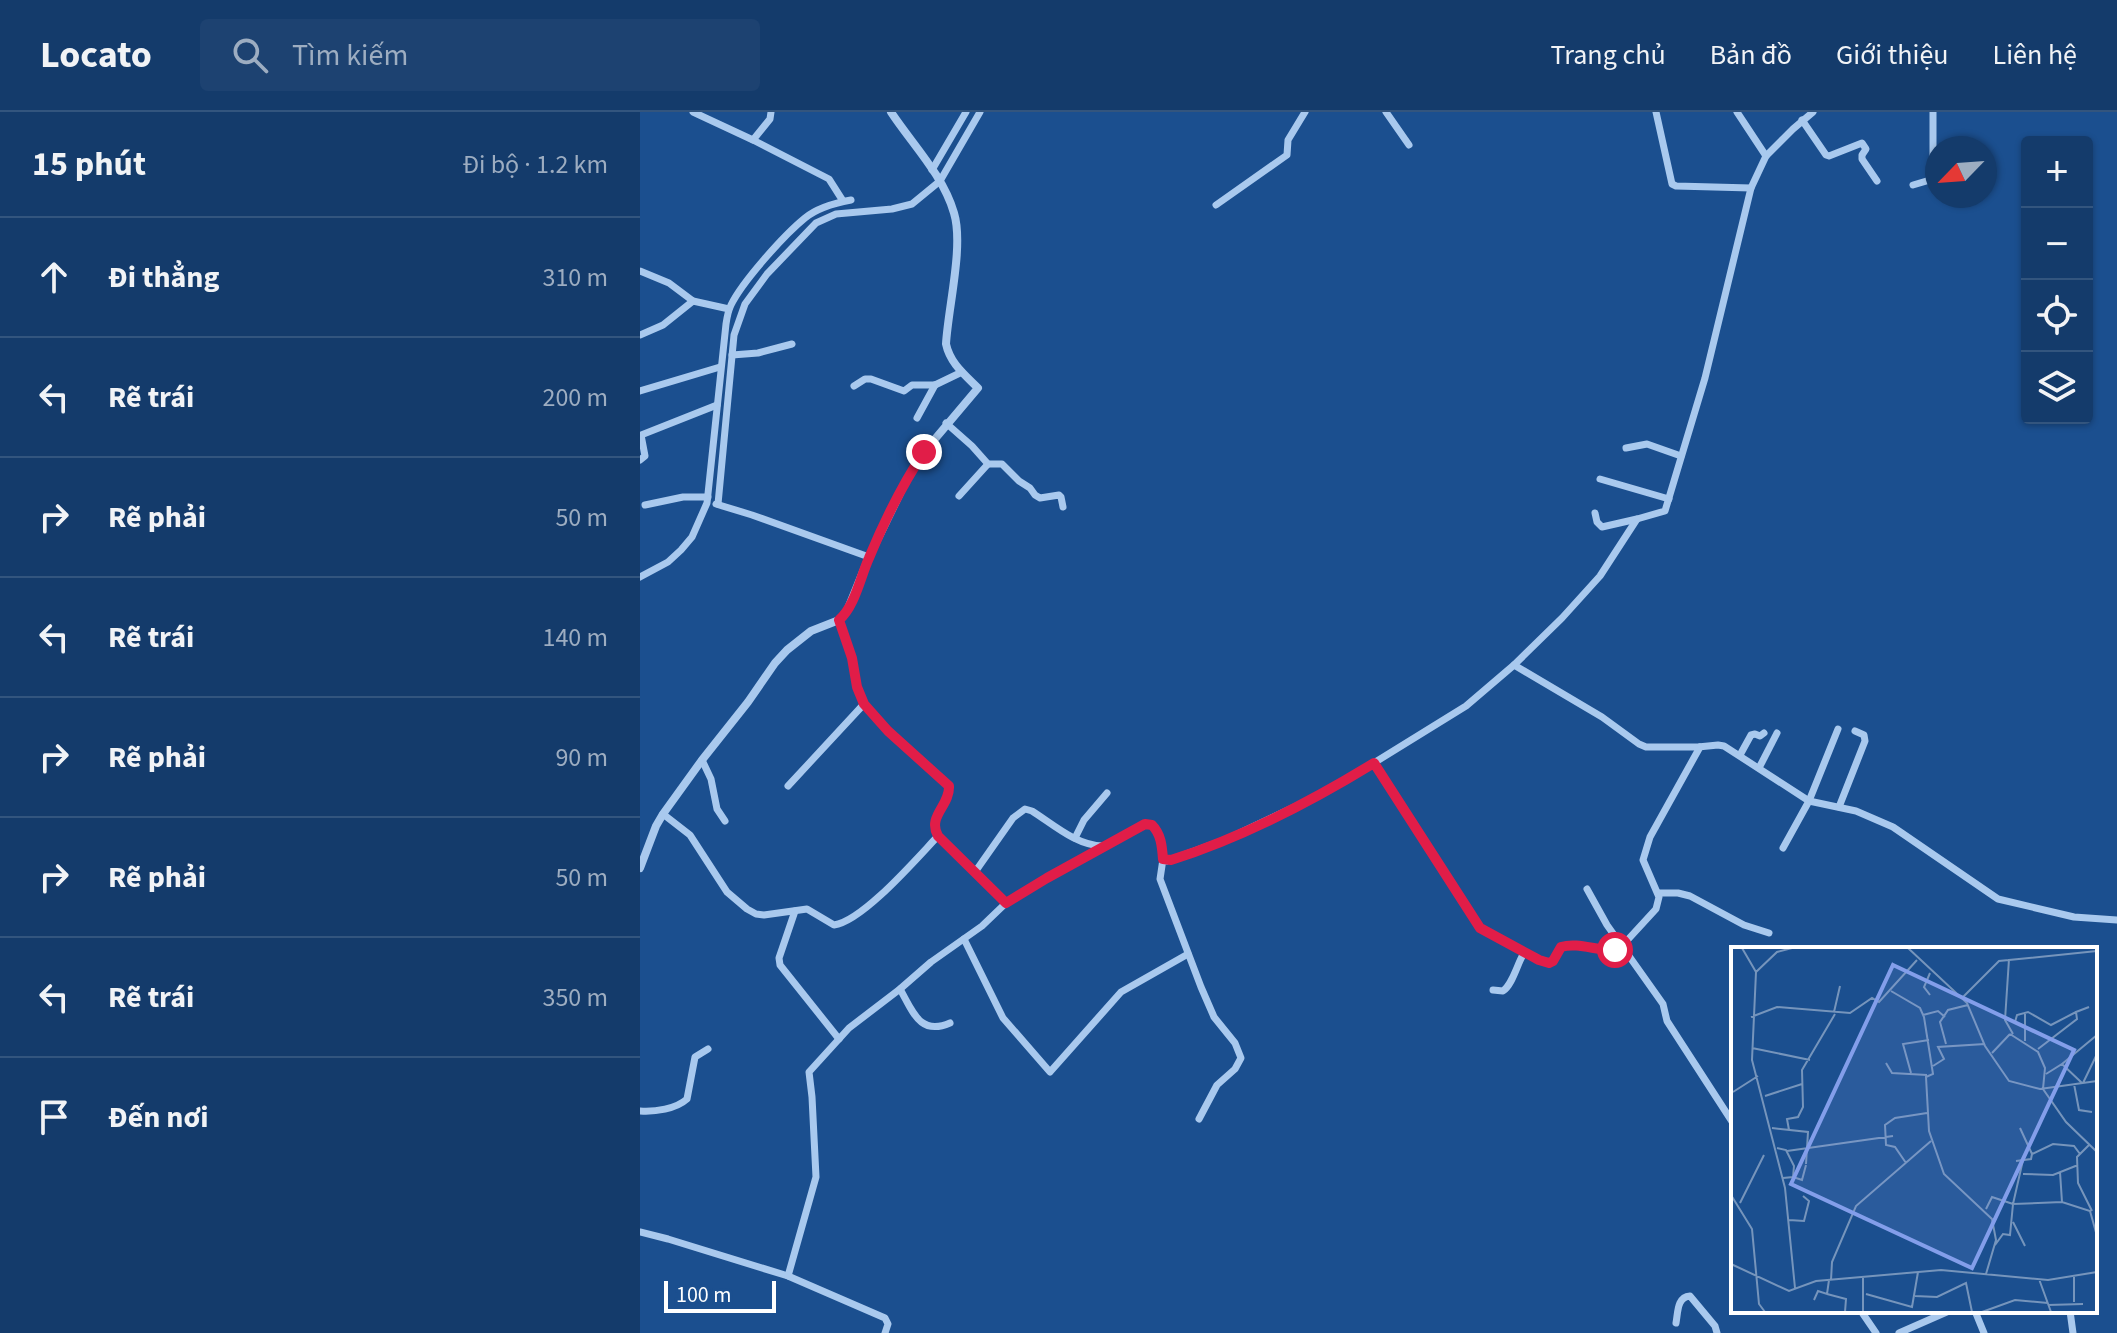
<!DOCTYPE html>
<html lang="vi">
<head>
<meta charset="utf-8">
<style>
	body { margin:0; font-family:"Source Sans 3",sans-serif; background:#1d4271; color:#f1f3f6 }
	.controls { position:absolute; right:24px; top:24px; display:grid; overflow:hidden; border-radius:8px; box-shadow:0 2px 6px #0004 }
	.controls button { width:72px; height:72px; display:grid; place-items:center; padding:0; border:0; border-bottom:2px solid #33557e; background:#143b6b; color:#f1f3f6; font:40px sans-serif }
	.compass { position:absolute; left:1285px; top:24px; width:72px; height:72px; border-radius:50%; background:#143b6b; box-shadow:0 2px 6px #0004; rotate:245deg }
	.scale { position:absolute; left:24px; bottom:20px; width:112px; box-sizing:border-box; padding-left:8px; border:4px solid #fff; border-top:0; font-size:22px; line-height:28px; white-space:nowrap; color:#fff; -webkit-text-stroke:6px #1b4f8f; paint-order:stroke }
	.stop { position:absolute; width:24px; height:24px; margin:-18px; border:6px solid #e11d48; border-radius:50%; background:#fff }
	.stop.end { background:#e11d48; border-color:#fff; box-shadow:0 2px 8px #0008 }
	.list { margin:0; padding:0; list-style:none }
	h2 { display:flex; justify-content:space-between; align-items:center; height:104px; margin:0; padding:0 32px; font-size:34px }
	h2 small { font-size:26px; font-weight:400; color:#9dadc1 }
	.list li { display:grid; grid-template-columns:52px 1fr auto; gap:24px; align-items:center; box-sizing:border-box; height:120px; padding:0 32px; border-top:2px solid #33557e }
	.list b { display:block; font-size:30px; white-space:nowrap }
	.list em { font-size:26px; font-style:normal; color:#9dadc1 }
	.icon { flex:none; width:44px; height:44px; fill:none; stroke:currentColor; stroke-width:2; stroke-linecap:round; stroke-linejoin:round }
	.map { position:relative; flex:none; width:1477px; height:1221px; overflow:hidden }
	header { display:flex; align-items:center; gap:48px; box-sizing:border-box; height:112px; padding:0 40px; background:#143b6b; border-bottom:2px solid #33557e }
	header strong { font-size:38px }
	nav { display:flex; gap:44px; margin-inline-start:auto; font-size:28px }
	.search { width:560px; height:72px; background:#1d4271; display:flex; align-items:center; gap:20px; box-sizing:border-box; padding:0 28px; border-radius:8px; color:#9dadc1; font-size:30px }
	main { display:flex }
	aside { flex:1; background:#143b6b }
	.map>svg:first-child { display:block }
</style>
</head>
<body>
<header>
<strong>Locato</strong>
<div class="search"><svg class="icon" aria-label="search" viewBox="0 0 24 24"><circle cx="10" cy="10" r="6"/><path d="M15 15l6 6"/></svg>Tìm kiếm</div>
<nav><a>Trang chủ</a><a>Bản đồ</a><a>Giới thiệu</a><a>Liên hệ</a></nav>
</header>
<main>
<aside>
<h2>15 phút<small>Đi bộ · 1.2 km</small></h2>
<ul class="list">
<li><svg class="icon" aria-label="ahead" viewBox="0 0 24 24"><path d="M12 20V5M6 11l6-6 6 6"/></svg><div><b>Đi thẳng</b></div><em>310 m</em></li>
<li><svg class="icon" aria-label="left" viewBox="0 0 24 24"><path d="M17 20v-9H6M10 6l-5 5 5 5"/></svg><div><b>Rẽ trái</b></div><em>200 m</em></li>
<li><svg class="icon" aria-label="right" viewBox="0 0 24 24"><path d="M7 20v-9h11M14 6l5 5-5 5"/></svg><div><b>Rẽ phải</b></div><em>50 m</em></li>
<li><svg class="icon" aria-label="left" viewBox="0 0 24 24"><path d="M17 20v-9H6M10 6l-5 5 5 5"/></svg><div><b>Rẽ trái</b></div><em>140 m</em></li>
<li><svg class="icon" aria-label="right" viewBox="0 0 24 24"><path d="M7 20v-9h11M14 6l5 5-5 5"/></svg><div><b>Rẽ phải</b></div><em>90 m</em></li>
<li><svg class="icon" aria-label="right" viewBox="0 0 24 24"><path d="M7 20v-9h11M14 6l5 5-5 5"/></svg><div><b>Rẽ phải</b></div><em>50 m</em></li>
<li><svg class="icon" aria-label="left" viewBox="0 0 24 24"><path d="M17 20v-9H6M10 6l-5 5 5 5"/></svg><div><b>Rẽ trái</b></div><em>350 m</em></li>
<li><svg class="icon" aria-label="arrive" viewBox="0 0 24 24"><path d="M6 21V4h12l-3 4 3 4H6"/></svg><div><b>Đến nơi</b></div></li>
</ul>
</aside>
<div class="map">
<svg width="1477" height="1221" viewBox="0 0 1477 1221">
	<rect width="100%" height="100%" fill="#1b4f8f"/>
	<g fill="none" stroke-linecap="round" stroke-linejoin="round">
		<!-- minor -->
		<g stroke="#a9c9ee" stroke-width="7">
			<polyline points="53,0 113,28"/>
			<polyline points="131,0 130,7 113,28 189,67 203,89"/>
			<polyline points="746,0 769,33"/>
			<polyline points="1016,0 1032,72 1036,74 1111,76"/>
			<polyline points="1097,0 1126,44"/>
			<polyline points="1162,8 1186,43 1189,44 1222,31 1226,37 1222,43 1222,47 1237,69"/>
			<polyline points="292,58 326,0"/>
			<polyline points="1273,73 1290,68 1293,65 1293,0"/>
			<polyline points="576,93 647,43 648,28 665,0"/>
			<polyline points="0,159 29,171 53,189 89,197"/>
			<polyline points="0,223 23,213 53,189"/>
			<polyline points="92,243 118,241 152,232"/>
			<polyline points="214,274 225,267 231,267 264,279 272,273 295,273 322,260"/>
			<polyline points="0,279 80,255"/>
			<polyline points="277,306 295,273"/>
			<polyline points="306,311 332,334 348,352 362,352 379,369 390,376 395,383 400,386 419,383 421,385 423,395"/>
			<polyline points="986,336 1007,332 1041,344"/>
			<polyline points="0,348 5,344 1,323 77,293"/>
			<polyline points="960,367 1029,387"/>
			<polyline points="319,384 348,352"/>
			<polyline points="76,392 112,403 229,445"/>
			<polyline points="78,392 94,223 105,192 127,162 176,111 196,102 252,97 272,92 300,69 340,0"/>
			<polyline points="5,393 43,385 68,385"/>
			<polyline points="955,401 957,410 962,415 997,407"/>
			<path d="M0 465 28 450 41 438 52 425 67 391 86 212C87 205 88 199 91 193 102 170 144 123 165 106 177 96 195 91 211 88"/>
			<path d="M199 508 212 546 217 575 224 592 248 619 309 674C310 693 287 704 298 724L335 760 373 706 385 697 392 699C414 713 437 734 463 734"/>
			<polyline points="874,553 962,605 999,632 1006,635 1058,635 1078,633 1084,634 1169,689 1216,699 1253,715 1358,787 1434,805 1477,808"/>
			<polyline points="1100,643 1111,623 1115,622 1120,624 1124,621"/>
			<polyline points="62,648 71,667 77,697 85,709"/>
			<polyline points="734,651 840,816 899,848 909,851 913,849 921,835 928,833 965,838 975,838 982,834 1016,797 1019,785 1003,748 1010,725 1060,635"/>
			<polyline points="1119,656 1137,621"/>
			<polyline points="148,674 224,592"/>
			<polyline points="1199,695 1225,629 1224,623 1215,619"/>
			<path d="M23 702 50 723 87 780 107 797 116 802 124 803 167 797 194 813C223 809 277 746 298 724"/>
			<polyline points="435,726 444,708 467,681"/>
			<polyline points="1143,736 1169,689 1198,617"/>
			<polyline points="523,747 520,767 561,875 574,905 595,931 601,946 595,957 577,973 559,1007"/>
			<polyline points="335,760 366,791"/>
			<polyline points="947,777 967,813 1023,892 1027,909 1093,1011"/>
			<polyline points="1018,781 1038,781 1050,784 1104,813 1129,821"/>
			<polyline points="155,799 139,846 140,853 199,927"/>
			<polyline points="324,827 363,906 410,960 481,880 548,842"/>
			<path d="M260 877C273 900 280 924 310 911"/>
			<path d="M853 878 863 879C873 872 877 852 884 841"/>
			<path d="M0 999C15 1000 36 997 47 987L55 945 68 937"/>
			<polyline points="0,1120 28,1127 148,1164 245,1206 248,1212 245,1221"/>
			<polyline points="148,1164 176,1065 172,985 169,960 209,916 260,877 291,850 342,814 366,791 407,766 498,716 505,712 512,713 519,723 523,747 527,749 587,727 667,689 703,670 826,594 874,553 922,506 960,464 997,407 1025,399 1065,266 1111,76 1126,44 1153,17 1173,0"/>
			<polyline points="1221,1199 1236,1221"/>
			<polyline points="1335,1199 1344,1221"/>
			<polyline points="1430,1199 1433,1221"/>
			<path d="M1036 1211C1038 1200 1037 1185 1050 1184L1075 1214 1077 1221"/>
			<polyline points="1259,1221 1309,1199"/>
		</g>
		<!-- tertiary -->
		<path stroke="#a9c9ee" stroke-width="8" d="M0 756 16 714 23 702 62 648 108 590 135 551 147 538 171 519 199 508 207 499 229 445 266 369 284 340 338 276C324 262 310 251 306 232 308 196 324 134 314 101 303 63 272 32 251 0"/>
	</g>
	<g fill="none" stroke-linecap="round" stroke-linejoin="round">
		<!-- route -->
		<path stroke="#e11d48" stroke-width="10" d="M284 340C262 373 244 410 229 446 220 466 215 494 199 508L212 546 217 575 224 592 248 619 309 674C310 694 287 704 298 724L366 791 407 766 505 712 512 713C521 722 522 734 523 747L531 748C601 726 672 689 734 651L840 816 899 848 909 851 913 849 921 835C938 830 957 839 975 838"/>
	</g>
	<!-- overview -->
	<g transform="translate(1091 835)">
		<rect width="366" height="366" fill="#1b4f8f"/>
		<path fill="none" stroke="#7695bc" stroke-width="2" d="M11 1 25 25 21 113 54 241 64 341M177 1 236 56 254 99 278 134 309 142 366 134M278 12 274 73 282 87M25 25 46 5 61 1M199 26 193 40 199 48M160 44 189 61 193 70 202 127 195 130 198 184 213 227 261 272 265 293 255 327M231 51 268 14 366 4M103 65 109 39M294 65V94M192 68 207 64 214 70M20 70 46 60 119 66 141 51 148 55 186 13M284 75 286 68 297 65 320 78 345 65M279 87 307 105 314 121 312 142 335 175 366 205M215 97 209 75 217 63 237 58M21 101 79 113M307 102 346 72 345 65 358 60M261 106 279 87M155 116 161 126 196 128M331 117 366 88M202 119 213 112 207 100 254 97M180 126 172 97 198 93M315 127 331 117 351 136M352 136 366 107M343 137 348 163 361 165M2 145 27 129M34 149 71 137M41 181 77 185 75 217M289 181 301 207M58 183 56 172 67 170 72 160 71 123 104 67M358 198 346 210 347 236 361 264M46 201 55 203 63 219 62 230 52 231M56 204 162 189M292 213 282 257 331 255 359 264 366 289M285 214 300 212 301 207 322 197 343 199 349 207M175 216 164 200 155 198 154 178 164 171 196 166M329 225 331 255M292 227 322 228 347 218M62 230 71 233 75 218M0 248 21 282 28 357 34 365M9 256 33 208M255 262 261 250 282 257 279 288 272 287 264 298M58 273 73 274 78 254 72 249M282 275 294 299M0 317 58 344 85 334 210 323 317 333 366 325M343 330V355M308 332 320 365M100 333 101 315 125 259 200 194M96 347 115 352 114 365M135 347 181 360 187 325M184 349 206 350 235 336 241 365M83 353 87 344 96 347 98 333M317 358 352 357M132 365V330M251 365 284 353 317 356"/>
		<path fill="#839eea" fill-opacity="0.15" stroke="#839eea" stroke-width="4" d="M162 18 343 103 241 321 60 237Z"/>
		<rect width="366" height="366" fill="none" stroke="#fff" stroke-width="4"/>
	</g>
</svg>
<div class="controls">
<button>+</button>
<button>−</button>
<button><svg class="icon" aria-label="locate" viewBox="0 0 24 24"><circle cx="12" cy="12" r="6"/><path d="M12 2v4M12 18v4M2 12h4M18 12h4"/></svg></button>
<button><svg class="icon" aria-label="layers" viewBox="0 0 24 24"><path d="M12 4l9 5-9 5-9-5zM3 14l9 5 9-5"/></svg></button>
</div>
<svg class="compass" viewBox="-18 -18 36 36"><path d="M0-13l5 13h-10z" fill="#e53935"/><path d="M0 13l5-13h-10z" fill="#9dadc1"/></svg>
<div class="scale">100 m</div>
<div class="stop" style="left:975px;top:838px"></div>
<div class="stop end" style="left:284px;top:340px"></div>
</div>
</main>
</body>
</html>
